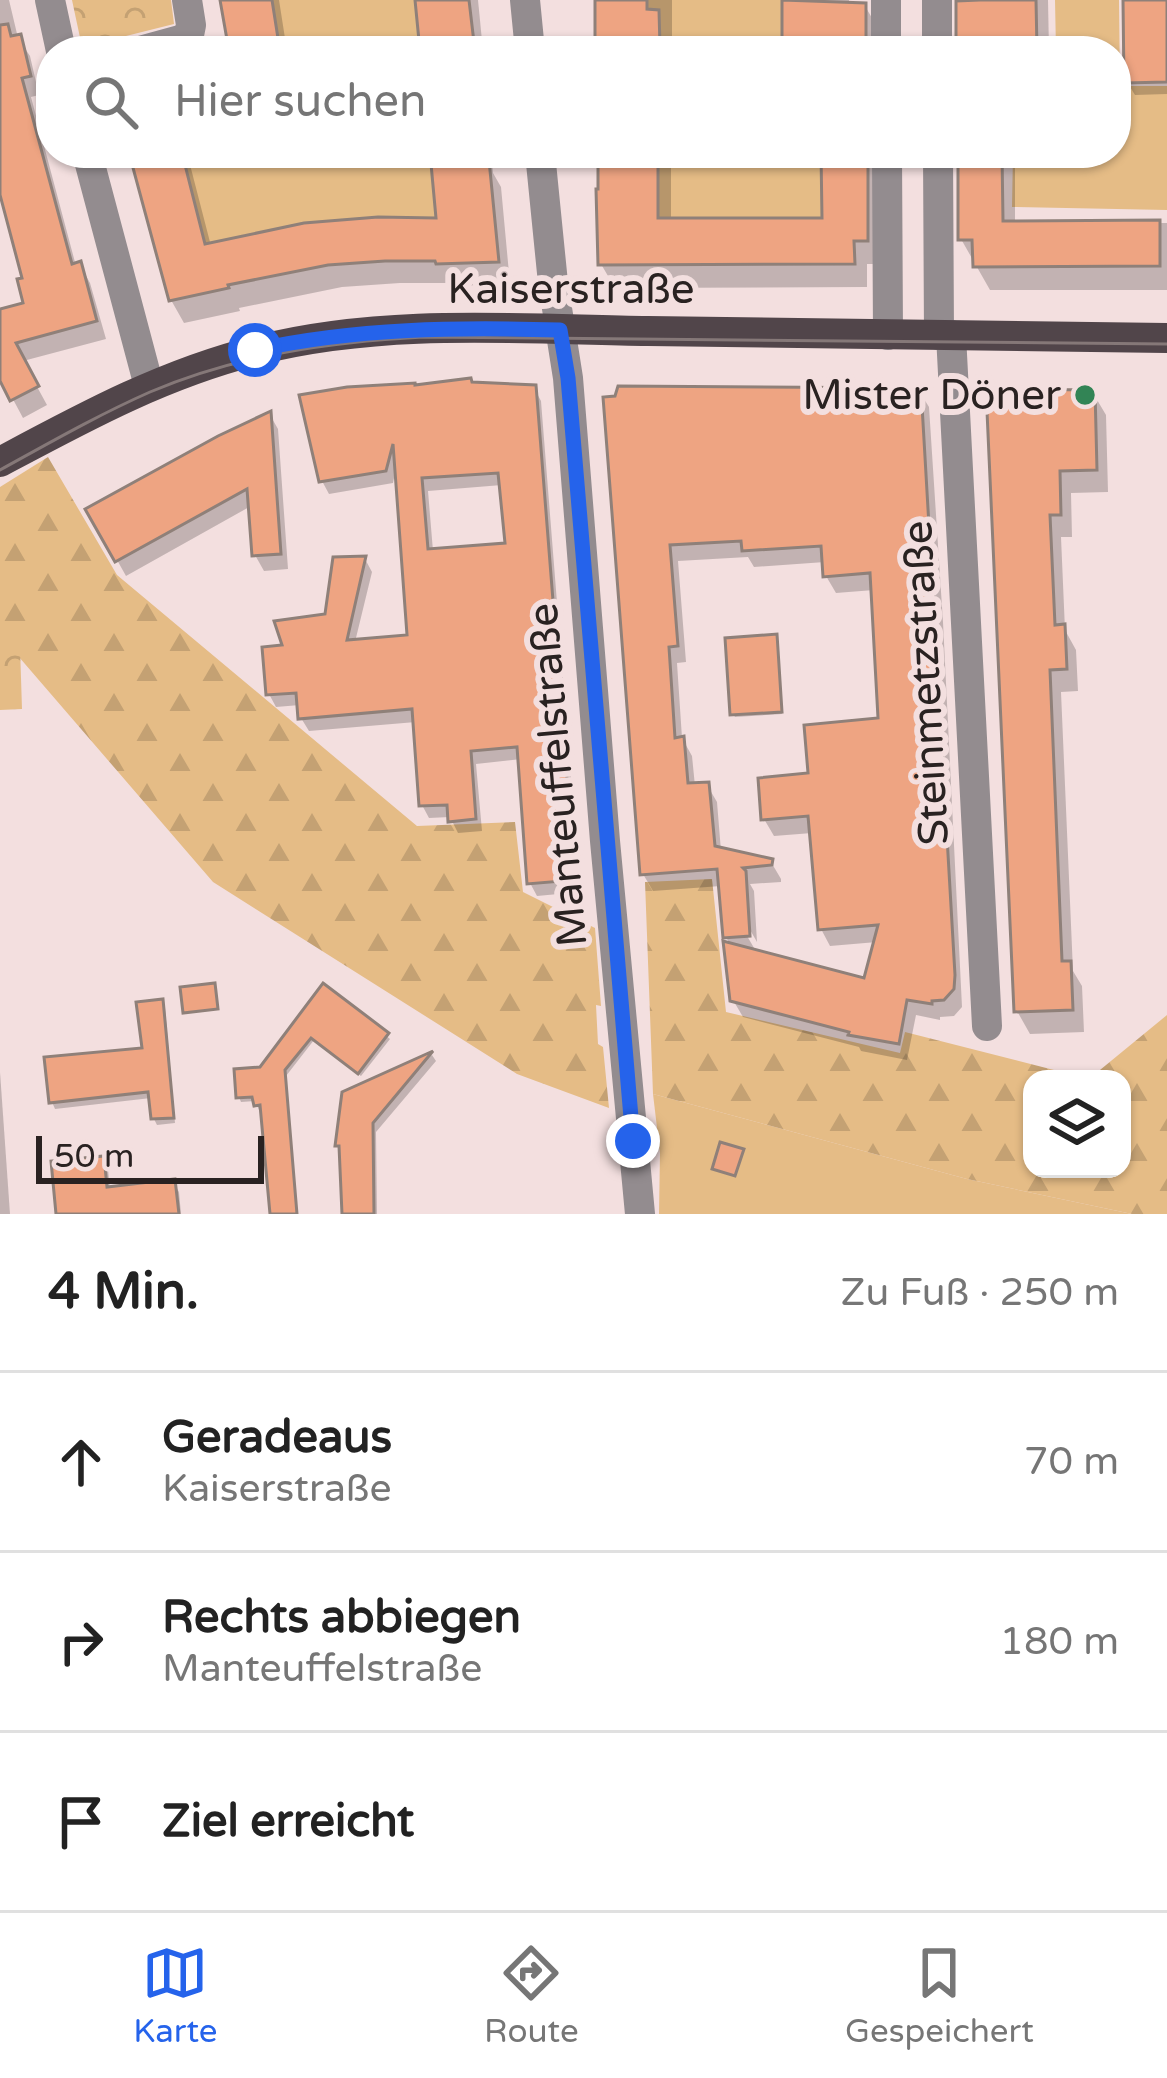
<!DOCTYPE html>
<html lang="de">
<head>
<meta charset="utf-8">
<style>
	body { margin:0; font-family:"Varela Round",sans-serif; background:#f2f2f2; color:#222 }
	.controls { position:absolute; right:36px; bottom:36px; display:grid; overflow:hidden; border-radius:24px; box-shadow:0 3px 9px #0004 }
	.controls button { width:108px; height:108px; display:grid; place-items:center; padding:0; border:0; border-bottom:3px solid #e0e0e0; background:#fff; color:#222; font:60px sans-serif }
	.scale { position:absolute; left:36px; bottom:30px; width:228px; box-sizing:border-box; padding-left:12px; border:6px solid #292221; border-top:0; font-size:33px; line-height:42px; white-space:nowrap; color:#292221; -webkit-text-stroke:9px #f3dfdf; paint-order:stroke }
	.stop { position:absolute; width:36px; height:36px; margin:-27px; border:9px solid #2563eb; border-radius:50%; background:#fff }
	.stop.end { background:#2563eb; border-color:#fff; box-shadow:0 3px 12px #0008 }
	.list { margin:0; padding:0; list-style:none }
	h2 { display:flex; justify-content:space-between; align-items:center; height:156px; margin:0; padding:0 48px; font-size:51px }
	h2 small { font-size:39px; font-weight:400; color:#767676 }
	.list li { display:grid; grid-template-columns:78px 1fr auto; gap:36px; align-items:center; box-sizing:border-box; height:180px; padding:0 48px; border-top:3px solid #e0e0e0 }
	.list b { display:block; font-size:45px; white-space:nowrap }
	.list p { margin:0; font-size:39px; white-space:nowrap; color:#767676 }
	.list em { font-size:39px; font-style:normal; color:#767676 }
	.icon { flex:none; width:66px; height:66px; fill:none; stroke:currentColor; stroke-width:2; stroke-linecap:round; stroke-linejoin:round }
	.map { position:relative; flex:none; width:1167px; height:1214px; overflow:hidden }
	.search { position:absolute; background:#fff; box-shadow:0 3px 9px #0004; left:36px; right:36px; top:36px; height:132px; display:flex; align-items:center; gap:30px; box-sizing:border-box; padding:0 42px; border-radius:48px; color:#767676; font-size:45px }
	.sheet { height:696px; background:#fff }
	nav { display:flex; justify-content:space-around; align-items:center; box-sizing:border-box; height:168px; border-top:3px solid #e0e0e0; background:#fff; font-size:33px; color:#767676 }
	nav a { display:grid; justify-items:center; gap:6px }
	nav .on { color:#2563eb }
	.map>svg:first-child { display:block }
</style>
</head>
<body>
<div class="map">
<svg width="1167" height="1214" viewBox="0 0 1167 1214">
	<defs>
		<pattern id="forest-firs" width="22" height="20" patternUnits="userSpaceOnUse" patternTransform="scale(3)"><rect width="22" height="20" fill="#e5bc86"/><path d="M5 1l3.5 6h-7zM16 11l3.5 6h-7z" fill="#c4a173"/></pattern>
		<pattern id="park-crowns" width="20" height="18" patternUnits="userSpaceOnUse" patternTransform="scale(3)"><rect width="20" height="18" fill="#e5bc86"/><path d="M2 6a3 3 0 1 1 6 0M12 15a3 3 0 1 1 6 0" fill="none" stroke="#c4a173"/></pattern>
	</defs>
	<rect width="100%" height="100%" fill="#f3dfdf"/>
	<!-- green -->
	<g fill="#e5bc86">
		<polygon points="272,0 415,0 420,51 280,51"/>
		<polygon points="647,0 782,0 782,51 647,51 647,47 659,47 660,10 647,9"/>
		<polygon points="1055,0 1119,0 1120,86 1167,86 1167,210 1012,207 1013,153 1116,153 1116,51 1056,51"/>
		<polygon points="182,153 430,153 433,184 448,218 378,217 306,223 206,245"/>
		<polygon points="658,153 821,153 822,218 658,219"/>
		<polygon points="653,1094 967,1179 1132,1214 659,1214 660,1153"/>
	</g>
	<!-- forest -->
	<g fill="url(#forest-firs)" fill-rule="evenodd">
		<polygon points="48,457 117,575 417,826 515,822 523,892 595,928 601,1006 596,1005 598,1044 603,1047 609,1108 517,1074 213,882 0,635 0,487"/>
		<path d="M712 879 726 1012 900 1053 905 1032 1089 1079 1167 1015V1214H1132L967 1179 653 1094 645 882ZM1122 1079V1169H1032V1079Z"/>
	</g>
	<!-- park -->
	<g fill="url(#park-crowns)">
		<polygon points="72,0 171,0 174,24 82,47"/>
		<polygon points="0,623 20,647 22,709 0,710"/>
	</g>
	<!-- shadow -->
	<g fill="#0003" fill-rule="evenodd">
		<polygon points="0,0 9,0 18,38 30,56 39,95 31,97 76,266 80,265 90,283 106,339 23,361 47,405 23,418 0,375 0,312 27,305 26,280 0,183"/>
		<polygon points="224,0 279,0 287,51 232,51"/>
		<polygon points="419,0 478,0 483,51 423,51"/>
		<polygon points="598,0 672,0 672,51 599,51"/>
		<polygon points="785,0 849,0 849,6 865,6 879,30 879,51 785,51"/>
		<polygon points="984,0 1048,0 1049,51 959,51 959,4"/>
		<polygon points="1126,0 1167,0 1167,94 1135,95 1127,82"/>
		<polygon points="132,153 187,153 211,246 440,221 433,153 491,153 493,173 501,187 510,284 452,286 450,283 400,283 342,287 239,308 240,311 184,323 171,300"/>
		<polygon points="600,153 671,153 671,221 825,221 824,153 884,153 880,264 867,264 867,287 615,288 601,264"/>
		<polygon points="961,153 1015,153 1015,224 1167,223 1167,290 990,290 961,239"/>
		<path d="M472 385 534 388 541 401 580 892 537 896 530 883 521 759 476 764 482 831 458 833 450 817 429 818 422 805 416 722 309 731 301 718 300 705 276 707 269 694 286 648 327 617 365 559 372 572 355 642 410 637 396 468 393 483 329 494 322 481ZM502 485 508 546 433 551 428 491Z"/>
		<path d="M919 391 929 407 943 622 962 1007 954 1016 940 1017V1020L916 1015 907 1060 861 1051 859 1047 743 1017 733 1000 731 946 726 937 721 886 653 891 643 874 606 400ZM748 557 754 567 825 562 826 576 836 593 874 590 882 721 812 776 764 819 774 836 812 833 821 929 830 946 877 942 866 982 757 953 740 924 745 921 757 942 754 891 750 884 781 882V879L771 862 721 851 717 802 707 785 695 786 692 756 682 738 677 663 686 662 678 561Z"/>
		<polygon points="989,392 1093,393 1106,415 1108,492 1071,493 1072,537 1061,537 1065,630 1076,650 1078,691 1061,692 1073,971 1082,986 1084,1032 1030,1034 1017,1011"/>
		<polygon points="270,415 278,429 288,569 264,571 255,555 251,506 126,576 89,510"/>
		<polygon points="777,640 782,714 735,717 733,714"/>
		<polygon points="324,987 390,1039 361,1076 314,1040 286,1076 297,1214 273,1214 263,1109 259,1110 255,1101 241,1102 239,1097"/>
		<polygon points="161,1002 165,1008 175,1123 157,1125 154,1119 151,1098 55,1109 52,1102 146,1051"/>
		<polygon points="432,1055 436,1061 376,1132 377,1214 345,1214 342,1152 338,1146 345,1094"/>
		<polygon points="0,1072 10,1214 0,1214"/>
		<polygon points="103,1159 108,1169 110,1190 173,1182 179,1192 181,1214 60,1214"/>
	</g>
	<!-- building -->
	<g fill="#eea482" stroke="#8f8079" stroke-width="3" fill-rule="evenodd">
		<polygon points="220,0 272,0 280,51 229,51"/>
		<polygon points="415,0 469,0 475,51 420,51"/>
		<polygon points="595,0 647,0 647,9 659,10 660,47 647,47 647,51 595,51"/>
		<polygon points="782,0 866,3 866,51 782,51"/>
		<polygon points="980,0 1036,0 1037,50 956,51 956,1"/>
		<polygon points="1123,0 1167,0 1167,82 1124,83"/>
		<polygon points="8,24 11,36 21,34 31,76 22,78 72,264 81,261 97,321 16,343 39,386 10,401 0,381 0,309 23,303 17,279 22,278 0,195 0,25"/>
		<polygon points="129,153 182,153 205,244 304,223 378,217 436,218 430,153 482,153 483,161 489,160 499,262 436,264 435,261 385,261 328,265 228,285 229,288 169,301"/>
		<polygon points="598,153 658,153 658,218 822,218 821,153 868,153 868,241 854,241 855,264 598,265 596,189 598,189"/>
		<polygon points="958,153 1002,153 1003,221 1160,220 1160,266 973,267 972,240 958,240"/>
		<path d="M471 378 472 382 536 385 575 880 527 884 517 747 471 751 476 819 448 822 447 805 419 806 412 709 298 719 296 693 266 695 262 647 282 645 274 621 325 614 333 557 366 556 347 640 407 635 393 444 386 471 319 482 299 395 347 387 415 383V385ZM498 473 505 543 428 549 422 478Z"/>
		<polygon points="618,386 921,388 955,975 954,989 944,1000 932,1001 932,1004 907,1000 899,1044 848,1035 849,1032 730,1001 723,941 864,978 878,925 818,930 808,816 761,820 758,778 808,773 804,725 878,718 870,573 823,577 821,546 742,551 741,541 670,545 678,646 669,647 675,738 684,736 688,783 709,782 715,846 773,859 772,865 743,868 746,871 750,936 723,938 717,869 640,875 603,397 615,396"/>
		<polygon points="986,389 1095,390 1097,470 1060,471 1061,515 1050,515 1055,625 1065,624 1067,669 1050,670 1062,961 1071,961 1073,1010 1014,1012"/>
		<polygon points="271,411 281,554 252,556 247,489 115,562 85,509 218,436"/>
		<polygon points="777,634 782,712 730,715 725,638"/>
		<polygon points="215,983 218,1009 183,1013 180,987"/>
		<polygon points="323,983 389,1033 358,1074 311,1038 285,1070 297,1214 270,1214 260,1105 254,1106 252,1097 236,1098 234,1069 260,1067"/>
		<polygon points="163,999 174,1118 151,1119 148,1092 49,1103 44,1057 142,1048 136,1002"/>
		<polygon points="433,1051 373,1123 374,1214 342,1214 339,1146 335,1146 342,1092"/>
		<polygon points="720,1142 744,1149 735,1176 712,1169"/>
		<polygon points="104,1156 107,1187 175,1179 179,1214 56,1214 51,1161"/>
	</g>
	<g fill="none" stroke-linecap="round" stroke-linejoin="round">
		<!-- minor -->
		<g stroke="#938c8f" stroke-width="30">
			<polyline points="50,0 61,51"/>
			<polyline points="525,0 530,51"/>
			<polyline points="886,0 886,51"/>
			<polyline points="937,0 937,51"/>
			<polyline points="140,51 180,40 189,35 191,25 187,0"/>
			<polyline points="87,153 149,386"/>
			<polyline points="540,153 553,283 568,378 605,841 640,1214"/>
			<polyline points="887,153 888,335"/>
			<polyline points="938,153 939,335"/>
			<polyline points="951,335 987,1026"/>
		</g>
		<!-- major -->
		<path stroke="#51454a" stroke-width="30" d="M0 462C84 417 165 373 258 350 384 318 519 329 648 331 821 334 994 336 1167 338"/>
		<!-- tram -->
		<path stroke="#857878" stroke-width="3" d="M0 470C49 443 98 415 150 392 237 355 329 342 423 337L1167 344"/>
	</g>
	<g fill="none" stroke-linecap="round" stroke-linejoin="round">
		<!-- route -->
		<path stroke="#2563eb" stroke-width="15" d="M255 350C356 328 458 327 560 330L568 378 633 1141"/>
	</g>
	<!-- markers -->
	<circle fill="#328455" stroke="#f3dfdf" stroke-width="4.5" cx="1085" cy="395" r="12"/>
	<g text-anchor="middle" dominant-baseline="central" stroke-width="12" stroke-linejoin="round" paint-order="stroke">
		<!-- street labels -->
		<g font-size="42" fill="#292221" stroke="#f3dfdf">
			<text x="571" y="289">Kaiserstraße</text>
			<text transform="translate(926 683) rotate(-93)">Steinmetzstraße</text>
			<text transform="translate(558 775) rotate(-95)">Manteuffelstraße</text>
		</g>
		<!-- poi labels -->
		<g font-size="42" fill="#292221" stroke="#f3dfdf" text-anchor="end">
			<text x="1061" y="395">Mister Döner</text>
		</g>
	</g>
</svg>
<div class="controls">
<button><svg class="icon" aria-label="layers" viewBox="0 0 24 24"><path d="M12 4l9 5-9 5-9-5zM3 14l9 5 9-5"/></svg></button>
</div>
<div class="scale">50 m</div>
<div class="stop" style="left:255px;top:350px"></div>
<div class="stop end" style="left:633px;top:1141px"></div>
<div class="search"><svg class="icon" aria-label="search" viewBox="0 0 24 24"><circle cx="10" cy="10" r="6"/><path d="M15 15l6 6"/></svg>Hier suchen</div>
</div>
<section class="sheet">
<h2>4 Min.<small>Zu Fuß · 250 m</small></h2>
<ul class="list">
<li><svg class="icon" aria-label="ahead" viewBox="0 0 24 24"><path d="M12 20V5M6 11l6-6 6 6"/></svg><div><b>Geradeaus</b><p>Kaiserstraße</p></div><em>70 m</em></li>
<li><svg class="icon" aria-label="right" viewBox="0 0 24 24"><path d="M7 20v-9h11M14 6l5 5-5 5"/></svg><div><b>Rechts abbiegen</b><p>Manteuffelstraße</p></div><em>180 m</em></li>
<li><svg class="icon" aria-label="arrive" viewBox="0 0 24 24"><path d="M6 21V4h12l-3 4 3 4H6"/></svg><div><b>Ziel erreicht</b></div></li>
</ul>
</section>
<nav>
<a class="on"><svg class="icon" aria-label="map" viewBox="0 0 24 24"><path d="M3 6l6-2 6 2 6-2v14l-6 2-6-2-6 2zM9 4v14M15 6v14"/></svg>Karte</a>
<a><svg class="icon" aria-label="directions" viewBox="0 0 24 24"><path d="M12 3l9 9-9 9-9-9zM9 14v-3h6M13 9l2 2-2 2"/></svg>Route</a>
<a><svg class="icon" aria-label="saved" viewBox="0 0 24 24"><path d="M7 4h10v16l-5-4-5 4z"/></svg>Gespeichert</a>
</nav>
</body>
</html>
